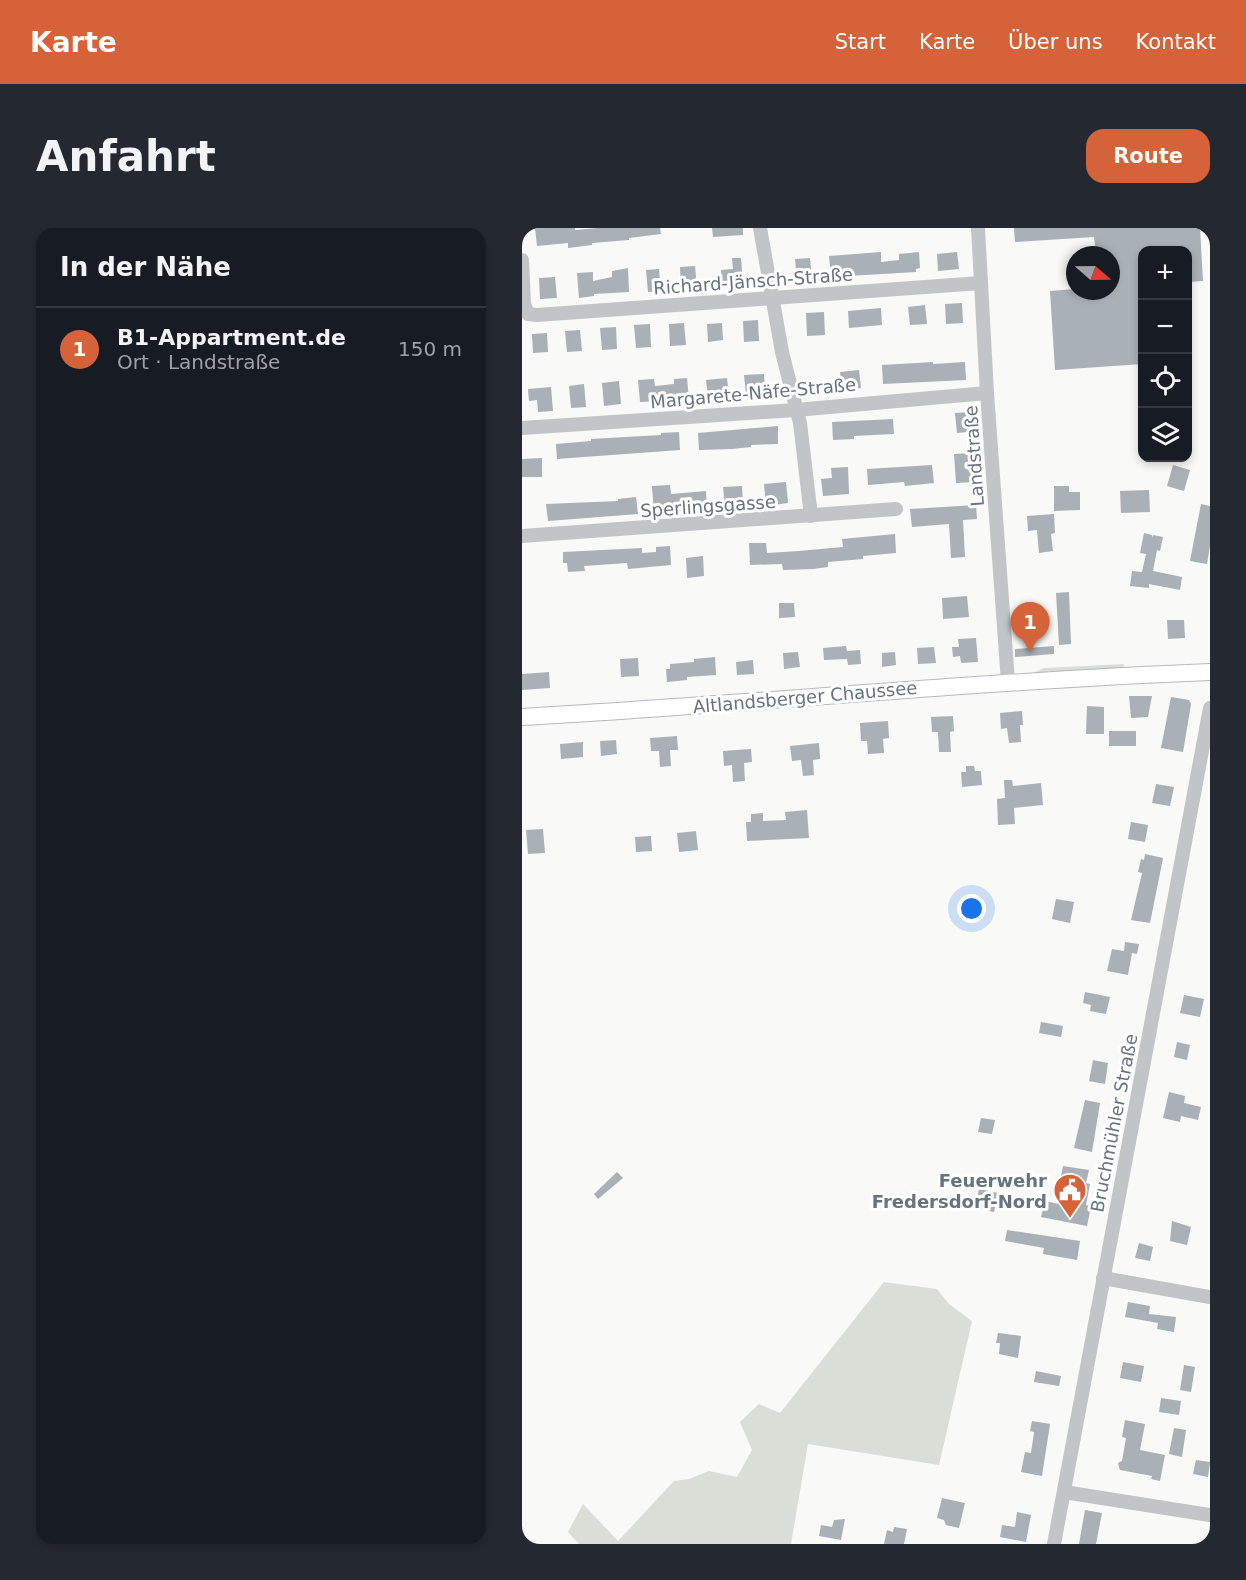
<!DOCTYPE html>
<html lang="de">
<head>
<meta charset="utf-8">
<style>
	body { margin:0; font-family:"DejaVu Sans",sans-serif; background:#242831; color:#f1f3f6 }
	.controls { position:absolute; right:18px; top:18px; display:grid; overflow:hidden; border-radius:12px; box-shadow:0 3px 9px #0003 }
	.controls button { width:54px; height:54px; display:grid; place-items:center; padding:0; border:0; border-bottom:2px solid #363941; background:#171b24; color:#f1f3f6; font:30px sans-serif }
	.compass { position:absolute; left:544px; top:18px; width:54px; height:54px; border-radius:50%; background:#171b24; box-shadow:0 3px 9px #0003; rotate:110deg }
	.you { position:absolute; left:450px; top:681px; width:21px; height:21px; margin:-15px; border:4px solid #fff; border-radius:50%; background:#1a73e8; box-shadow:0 0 0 9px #1a73e833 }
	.badge { display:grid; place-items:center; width:39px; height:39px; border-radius:50%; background:#d6623a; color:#fff; font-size:20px; font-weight:700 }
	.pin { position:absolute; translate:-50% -50px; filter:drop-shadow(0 2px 3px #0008) }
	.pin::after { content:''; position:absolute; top:32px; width:21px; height:18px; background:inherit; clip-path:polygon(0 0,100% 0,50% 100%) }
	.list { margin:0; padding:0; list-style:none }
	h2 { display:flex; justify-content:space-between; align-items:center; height:78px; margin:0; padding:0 24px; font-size:26px }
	h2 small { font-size:20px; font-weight:400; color:#9ea1a6 }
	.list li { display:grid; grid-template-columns:39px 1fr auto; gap:18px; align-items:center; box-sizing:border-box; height:84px; padding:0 24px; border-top:2px solid #363941 }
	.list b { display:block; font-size:22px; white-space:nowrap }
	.list p { margin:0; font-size:20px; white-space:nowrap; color:#9ea1a6 }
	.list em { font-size:20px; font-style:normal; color:#9ea1a6 }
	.icon { flex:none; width:33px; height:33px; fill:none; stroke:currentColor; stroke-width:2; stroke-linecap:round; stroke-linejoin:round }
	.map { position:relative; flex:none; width:688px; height:1316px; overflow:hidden; border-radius:18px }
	header { display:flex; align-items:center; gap:36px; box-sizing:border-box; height:84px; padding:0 30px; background:#d6623a; color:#fff }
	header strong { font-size:28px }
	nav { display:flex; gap:33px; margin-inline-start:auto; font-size:21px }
	.intro { display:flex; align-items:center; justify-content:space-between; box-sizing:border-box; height:144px; padding:0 36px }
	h1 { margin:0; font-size:42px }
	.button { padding:15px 27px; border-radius:18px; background:#d6623a; color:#fff; font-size:21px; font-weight:700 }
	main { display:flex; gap:36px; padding:0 36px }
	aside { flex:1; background:#171b24; border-radius:18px; box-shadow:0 3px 9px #0003 }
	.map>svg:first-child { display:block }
</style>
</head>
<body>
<header>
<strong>Karte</strong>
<nav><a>Start</a><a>Karte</a><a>Über uns</a><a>Kontakt</a></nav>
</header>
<div class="intro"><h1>Anfahrt</h1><a class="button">Route</a></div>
<main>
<aside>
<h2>In der Nähe<small></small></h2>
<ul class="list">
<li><span class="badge">1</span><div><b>B1-Appartment.de</b><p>Ort · Landstraße</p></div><em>150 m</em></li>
</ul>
</aside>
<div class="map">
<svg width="688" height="1316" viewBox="0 0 688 1316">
	<rect width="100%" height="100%" fill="#f9f9f7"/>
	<!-- green -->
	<g fill="#d9ded7">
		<polygon points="602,436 601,442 509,446 522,440"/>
		<polygon points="362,1054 415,1061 427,1076 450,1093 417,1237 286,1216 269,1316 57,1316 46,1304 61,1276 96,1313 152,1253 167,1251 187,1243 215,1249 230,1222 218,1194 237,1176 258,1185"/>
	</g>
	<!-- building -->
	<g fill="#a9b0b6">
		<polygon points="13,0 53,0 53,2 76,0 138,0 139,6 107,10 107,12 70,15 70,17 46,20 46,15 15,18"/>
		<polygon points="190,0 221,0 221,7 191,9"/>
		<polygon points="492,0 678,0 681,53 666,54 666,22 621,22 621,57 618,57 621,136 533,142 528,63 553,61 553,63 589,63 589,27 574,27 572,9 493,14"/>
		<polygon points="359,24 359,34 377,32 377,26 397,24 398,40 394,41 394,44 309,49 307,28"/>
		<polygon points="435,24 437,41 416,43 415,26"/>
		<polygon points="210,30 219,30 221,56 200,57 199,42 211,41"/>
		<polygon points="288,30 290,51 275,53 273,31"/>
		<polygon points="173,38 175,60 159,61 158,39"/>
		<polygon points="106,40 107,64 72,66 72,68 57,70 55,45 71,44 71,53 90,49 90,43"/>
		<polygon points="137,41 139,63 126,64 124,42"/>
		<polygon points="33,49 35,70 18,71 17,50"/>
		<polygon points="440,75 441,95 424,96 423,76"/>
		<polygon points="403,77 405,96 388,97 386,79"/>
		<polygon points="359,80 360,97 327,100 326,83"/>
		<polygon points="302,84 303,107 285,108 284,85"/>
		<polygon points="236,92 237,113 222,114 221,93"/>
		<polygon points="162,95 164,117 148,118 147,96"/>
		<polygon points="200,95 201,112 186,114 185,96"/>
		<polygon points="128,96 129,119 114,120 112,97"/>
		<polygon points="94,99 95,121 80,122 78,100"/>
		<polygon points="58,102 60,123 45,124 43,103"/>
		<polygon points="25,105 26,124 11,125 10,106"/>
		<polygon points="411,134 411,136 443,134 444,152 361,156 360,137"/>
		<polygon points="337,142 339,160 320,162 318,144"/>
		<polygon points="242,146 243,165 224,166 222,147"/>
		<polygon points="165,150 167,172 118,174 116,152 132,151 133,158 152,156 152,151"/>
		<polygon points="205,150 207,167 186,169 184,152"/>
		<polygon points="97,153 99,176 82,178 80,155"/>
		<polygon points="62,156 64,179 49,180 47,158"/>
		<polygon points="29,159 31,183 16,184 15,172 7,173 6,161"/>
		<polygon points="449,184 450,200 446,200 446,204 435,205 433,185"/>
		<polygon points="371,191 372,206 332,208 332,211 311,212 310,194"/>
		<polygon points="256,198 256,216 229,217 229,219 210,221 177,222 176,205"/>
		<polygon points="157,204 158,222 35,231 34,216 69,213 69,211 139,207 139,205"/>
		<polygon points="451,225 453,254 434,255 432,226"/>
		<polygon points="20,230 20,249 0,249 0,231"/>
		<polygon points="410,237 412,255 383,258 382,254 346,257 345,241"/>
		<polygon points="651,237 668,242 662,263 645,258"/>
		<polygon points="326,239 327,266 301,268 299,251 310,250 309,240"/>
		<polygon points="264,254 266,275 244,278 242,256"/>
		<polygon points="148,257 149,266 184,263 185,281 132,286 130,258"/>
		<polygon points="220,258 221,278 203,280 201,259"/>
		<polygon points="532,258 547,258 547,264 558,264 558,282 532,283"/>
		<polygon points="627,262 628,284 599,285 598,263"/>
		<polygon points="114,269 116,286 26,293 24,276 96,273 96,271"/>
		<polygon points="679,276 688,278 688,318 685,336 668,333"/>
		<polygon points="454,277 455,291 441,292 443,329 429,330 427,296 390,299 388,281"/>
		<polygon points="532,286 533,305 529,306 531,323 517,325 515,302 506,303 505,288"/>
		<polygon points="622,305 630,307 630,310 631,307 641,309 638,323 635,322 631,343 660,349 658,362 627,356 627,360 608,358 610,343 620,344 624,326 618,325"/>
		<polygon points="373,306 374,325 341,328 341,331 306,334 306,339 291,341 261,342 260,336 228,337 227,315 244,315 245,325 277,323 321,319 320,311"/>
		<polygon points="148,318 149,337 106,341 105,335 62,338 63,343 46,344 45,335 41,335 41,324 120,320 120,325 134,324 134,319"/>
		<polygon points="181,328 182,348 165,350 164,330"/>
		<polygon points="547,364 549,416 537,417 534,365"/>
		<polygon points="445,368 447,389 421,391 420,370"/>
		<polygon points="257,375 272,375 273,389 257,390"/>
		<polygon points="645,392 662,392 663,410 646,411"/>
		<polygon points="454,410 456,434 439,435 438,428 431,429 430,419 437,419 436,411"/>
		<polygon points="324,418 325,423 338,422 339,436 326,437 325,431 302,432 301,420"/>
		<polygon points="532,418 532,426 493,429 493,421"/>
		<polygon points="412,419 414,435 396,436 395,420"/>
		<polygon points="276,424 278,439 262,441 261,425"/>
		<polygon points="373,424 374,437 360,439 360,425"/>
		<polygon points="193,429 194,447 165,449 165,452 145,454 144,441 148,441 148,436 172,434 172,431"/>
		<polygon points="116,430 117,448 99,449 98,431"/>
		<polygon points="231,432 232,446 215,447 214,434"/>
		<polygon points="27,444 28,460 0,462 0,446"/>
		<polygon points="607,468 630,468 626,489 609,490"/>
		<polygon points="649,469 667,472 669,476 661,524 639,520"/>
		<polygon points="565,478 582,479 582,506 564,506"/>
		<polygon points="500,483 501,497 498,497 499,514 487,515 485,500 479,501 478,485"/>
		<polygon points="431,488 432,503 428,504 429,524 417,524 416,504 410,504 409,489"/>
		<polygon points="366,493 367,510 361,511 362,525 346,526 345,513 339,513 338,495"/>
		<rect x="587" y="503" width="27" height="15"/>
		<polygon points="155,508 156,522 148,522 149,538 138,539 137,523 129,523 128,510"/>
		<polygon points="94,512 95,526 79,528 78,513"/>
		<polygon points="61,514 61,529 39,531 38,516"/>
		<polygon points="297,515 298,531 291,532 292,547 281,548 279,532 270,533 268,518"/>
		<polygon points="229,521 230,534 222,535 223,553 211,554 210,537 202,538 201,523"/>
		<polygon points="444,538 452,538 453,543 459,543 460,557 440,559 439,544 444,544"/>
		<polygon points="482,552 490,552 491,558 519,555 521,577 492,580 493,596 476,597 475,571 483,570"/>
		<polygon points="634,556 652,559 648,578 630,575"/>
		<polygon points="285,582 287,610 225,613 224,594 229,594 229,586 241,585 241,593 264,592 263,584"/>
		<polygon points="609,594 626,597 623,614 606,611"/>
		<polygon points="21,601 23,625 6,626 4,602"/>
		<polygon points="174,603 176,622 157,624 155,605"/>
		<polygon points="129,608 130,623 114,624 113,609"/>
		<polygon points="623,626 641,630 628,695 609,692 620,645 616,644 619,631 622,632"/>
		<polygon points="534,671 552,674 548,695 530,691"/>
		<polygon points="603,714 617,716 615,726 610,725 606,747 585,743 590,721 602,723"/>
		<polygon points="563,764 588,769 584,786 568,783 569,777 561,775"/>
		<polygon points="662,767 682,771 678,789 658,785"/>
		<polygon points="519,794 541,798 539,809 517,805"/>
		<polygon points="655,814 668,817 665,832 652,829"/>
		<polygon points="571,832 586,835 583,856 567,853"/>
		<polygon points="647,864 663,868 662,875 679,879 676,892 659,888 658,894 641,890"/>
		<polygon points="563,872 578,875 570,924 552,920"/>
		<polygon points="459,890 473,892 470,906 456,904"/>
		<polygon points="541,938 567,942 564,955 568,956 564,977 569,978 565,998 519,989 523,973 541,977 546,954 538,953"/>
		<polygon points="95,944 101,950 76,971 72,966"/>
		<polygon points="457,961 476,965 472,984 453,980"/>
		<polygon points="650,993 669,999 665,1017 648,1013"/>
		<polygon points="485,1002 558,1013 555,1032 521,1026 522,1020 483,1013"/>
		<polygon points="617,1015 631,1019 628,1033 613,1030"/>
		<polygon points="606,1074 628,1078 627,1086 654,1089 652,1104 635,1101 636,1095 603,1089"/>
		<polygon points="476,1105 499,1108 496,1130 477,1126 478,1115 474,1115"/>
		<polygon points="601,1134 622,1138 619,1154 598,1150"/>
		<polygon points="662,1137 673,1139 669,1164 658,1162"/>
		<polygon points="514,1143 539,1148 537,1158 512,1154"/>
		<polygon points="639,1170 659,1173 657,1187 637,1184"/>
		<polygon points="603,1192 623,1196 618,1222 643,1227 638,1253 629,1251 630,1248 598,1242 596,1235 600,1233 604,1210 600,1209"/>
		<polygon points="510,1193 528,1196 520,1248 499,1244 503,1224 509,1225 512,1204 508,1203"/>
		<polygon points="652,1200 664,1202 660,1229 647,1226"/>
		<polygon points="674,1232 688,1234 686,1249 671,1246"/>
		<polygon points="420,1270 443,1275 437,1300 424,1297 422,1292 415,1290"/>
		<polygon points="563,1282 580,1285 574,1316 557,1316"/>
		<polygon points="495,1284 509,1287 504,1314 478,1309 480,1297 493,1299"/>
		<polygon points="323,1291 319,1312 297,1308 299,1297 310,1299 312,1292"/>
		<polygon points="372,1299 385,1301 382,1316 362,1316 365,1302 371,1304"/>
	</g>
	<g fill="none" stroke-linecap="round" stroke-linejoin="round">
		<!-- major casing -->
		<g stroke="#b4b9bd" stroke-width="18">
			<path id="major" d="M0 489C230 476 458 453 688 444"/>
		</g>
		<!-- minor -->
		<g stroke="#c1c5c8" stroke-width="14">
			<polyline points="238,0 260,124 278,195 289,288"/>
			<polyline points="456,0 465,165 486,454"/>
			<polyline points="0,32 2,76 6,86 15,87 459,55"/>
			<polyline points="0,200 274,182 465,165"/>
			<polyline points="0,308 374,281"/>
			<polyline points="581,1050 688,1069"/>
			<polyline points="542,1264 688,1287"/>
			<polyline points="532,1316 688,480"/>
		</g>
		<!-- major -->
		<use href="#major" stroke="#fff" stroke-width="16"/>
	</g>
	<!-- icons -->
	<defs>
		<g id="civic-pin" transform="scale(1.725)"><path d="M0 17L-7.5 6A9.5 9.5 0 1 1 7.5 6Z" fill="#d6623a" stroke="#fff"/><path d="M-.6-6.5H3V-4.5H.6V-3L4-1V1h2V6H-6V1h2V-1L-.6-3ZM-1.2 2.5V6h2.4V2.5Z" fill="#fff"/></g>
	</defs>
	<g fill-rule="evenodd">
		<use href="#civic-pin" x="548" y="962"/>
	</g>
	<g text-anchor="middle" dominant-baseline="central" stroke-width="6" stroke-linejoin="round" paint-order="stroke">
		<!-- street labels -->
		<g font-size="18" fill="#667480" stroke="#fff">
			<text transform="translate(231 53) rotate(-4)">Richard-Jänsch-Straße</text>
			<text transform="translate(231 165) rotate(-5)">Margarete-Näfe-Straße</text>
			<text transform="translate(452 228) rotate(-94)">Landstraße</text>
			<text transform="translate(186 278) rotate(-4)">Sperlingsgasse</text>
			<text transform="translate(283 469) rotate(-5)">Altlandsberger Chaussee</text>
			<text transform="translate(592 895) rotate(-79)">Bruchmühler Straße</text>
		</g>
		<!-- poi labels -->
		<g font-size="18" font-weight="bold" fill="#667480" stroke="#fff" text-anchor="end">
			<text x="525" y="952">Feuerwehr<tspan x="525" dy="21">Fredersdorf-Nord</tspan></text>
		</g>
	</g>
</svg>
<div class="controls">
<button>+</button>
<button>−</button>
<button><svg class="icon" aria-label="locate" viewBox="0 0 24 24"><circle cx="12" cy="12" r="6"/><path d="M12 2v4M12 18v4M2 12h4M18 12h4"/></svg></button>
<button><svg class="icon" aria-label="layers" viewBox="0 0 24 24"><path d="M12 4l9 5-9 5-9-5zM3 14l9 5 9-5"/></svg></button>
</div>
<svg class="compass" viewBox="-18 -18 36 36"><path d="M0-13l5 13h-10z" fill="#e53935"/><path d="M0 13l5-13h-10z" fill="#9ea1a6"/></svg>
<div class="you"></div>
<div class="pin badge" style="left:508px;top:424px">1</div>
</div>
</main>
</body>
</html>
